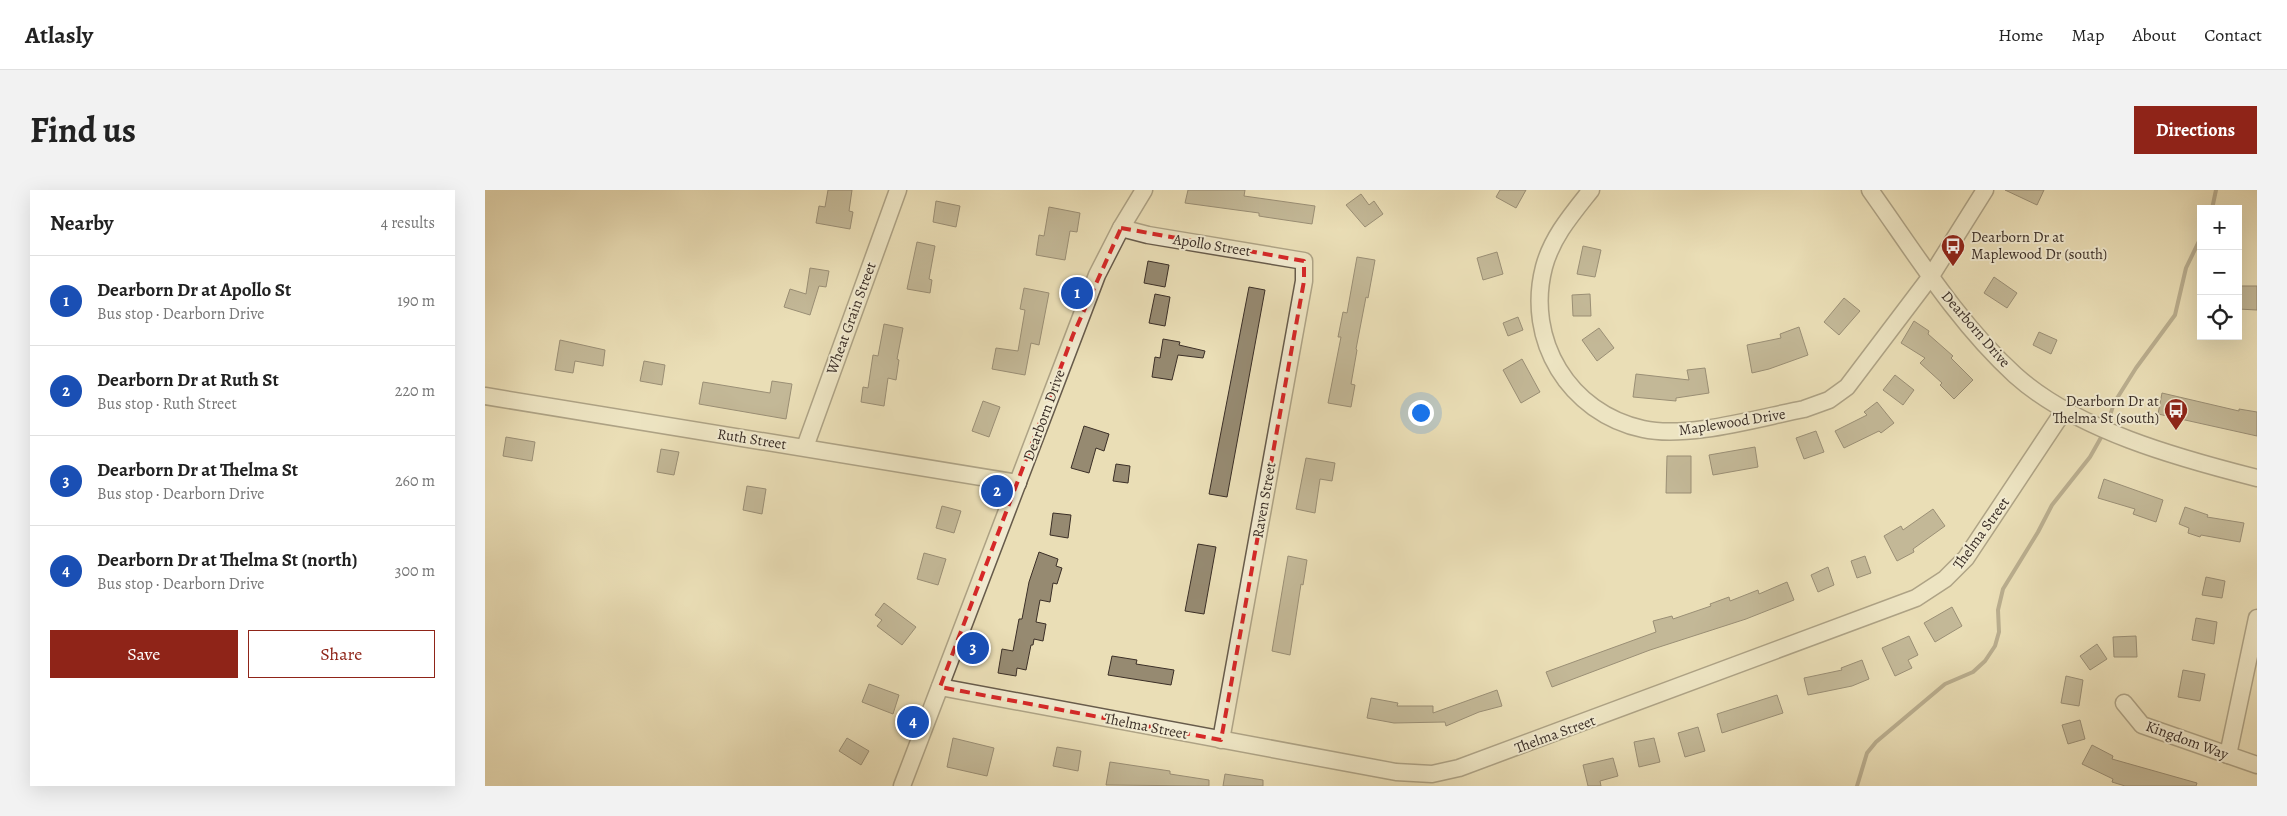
<!DOCTYPE html>
<html lang="en">
<head>
<meta charset="utf-8">
<style>
	body { margin:0; font-family:Alegreya,serif; background:#f2f2f2; color:#222 }
	.controls { position:absolute; right:15px; top:15px; display:grid; overflow:hidden; border-radius:0px; box-shadow:0 5px 20px #0002 }
	.controls button { width:45px; height:45px; display:grid; place-items:center; padding:0; border:0; border-bottom:1px solid #e0e0e0; background:#fff; color:#222; font:25px sans-serif }
	.you { position:absolute; left:935px; top:222px; width:18px; height:18px; margin:-12px; border:4px solid #fff; border-radius:50%; background:#1a73e8; box-shadow:0 0 0 8px #1a73e833 }
	.badge { display:grid; place-items:center; width:32px; height:32px; border-radius:50%; background:#8f2418; color:#fff; font-size:16px; font-weight:700 }
	.pin { position:absolute; translate:-50% -50%; border:2px solid #fff; box-shadow:0 1px 5px #0006 }
	.list { margin:0; padding:0; list-style:none }
	h2 { display:flex; justify-content:space-between; align-items:center; height:65px; margin:0; padding:0 20px; font-size:21px }
	h2 small { font-size:16px; font-weight:400; color:#767676 }
	.list li { display:grid; grid-template-columns:32px 1fr auto; gap:15px; align-items:center; box-sizing:border-box; height:90px; padding:0 20px; border-top:1px solid #e0e0e0 }
	.list b { display:block; font-size:19px; white-space:nowrap }
	.list p { margin:0; font-size:16px; white-space:nowrap; color:#767676 }
	.list em { font-size:16px; font-style:normal; color:#767676 }
	.actions { display:flex; gap:10px; padding:15px 20px }
	.actions a { flex:1; padding:11px 0; border:1px solid #8f2418; border-radius:0px; text-align:center; font-size:18px; color:#8f2418 }
	.actions .main { background:#8f2418; color:#fff }
	.icon { flex:none; width:28px; height:28px; fill:none; stroke:currentColor; stroke-width:2; stroke-linecap:round; stroke-linejoin:round }
	.map { position:relative; flex:none; width:1772px; height:596px; overflow:hidden; border-radius:0px }
	header { display:flex; align-items:center; gap:30px; box-sizing:border-box; height:70px; padding:0 25px; background:#fff; border-bottom:1px solid #e0e0e0 }
	header strong { font-size:24px }
	nav { display:flex; gap:28px; margin-inline-start:auto; font-size:18px }
	.intro { display:flex; align-items:center; justify-content:space-between; box-sizing:border-box; height:120px; padding:0 30px }
	h1 { margin:0; font-size:35px }
	.button { padding:12px 22px; border-radius:0px; background:#8f2418; color:#fff; font-size:18px; font-weight:700 }
	main { display:flex; gap:30px; padding:0 30px }
	aside { flex:1; background:#fff; border-radius:0px; box-shadow:0 5px 20px #0002 }
	.map>svg:first-child { display:block }
</style>
</head>
<body>
<header>
<strong>Atlasly</strong>
<nav><a>Home</a><a>Map</a><a>About</a><a>Contact</a></nav>
</header>
<div class="intro"><h1>Find us</h1><a class="button">Directions</a></div>
<main>
<aside>
<h2>Nearby<small>4 results</small></h2>
<ul class="list">
<li><span class="badge" style="background:#1a4fb4">1</span><div><b>Dearborn Dr at Apollo St</b><p>Bus stop · Dearborn Drive</p></div><em>190 m</em></li>
<li><span class="badge" style="background:#1a4fb4">2</span><div><b>Dearborn Dr at Ruth St</b><p>Bus stop · Ruth Street</p></div><em>220 m</em></li>
<li><span class="badge" style="background:#1a4fb4">3</span><div><b>Dearborn Dr at Thelma St</b><p>Bus stop · Dearborn Drive</p></div><em>260 m</em></li>
<li><span class="badge" style="background:#1a4fb4">4</span><div><b>Dearborn Dr at Thelma St (north)</b><p>Bus stop · Dearborn Drive</p></div><em>300 m</em></li>
</ul>
<div class="actions"><a class="main">Save</a><a>Share</a></div>
</aside>
<div class="map">
<svg width="1772" height="596" viewBox="0 0 1772 596">
	<rect width="100%" height="100%" fill="#eadeb6"/>
	<filter id="stains"><feTurbulence type="fractalNoise" baseFrequency=".004" numOctaves="4"/><feColorMatrix values="0 0 0 0 .2 0 0 0 0 .09 0 0 0 0 .02 0 0 0 .5 -.17"/></filter>
	<radialGradient id="worn" r=".72"><stop offset=".6" stop-color="#630" stop-opacity="0"/><stop offset="1" stop-color="#630" stop-opacity=".3"/></radialGradient>
	<g fill="none" stroke-linecap="round" stroke-linejoin="round">
		<!-- stream -->
		<g stroke="#80745f" stroke-width="4">
			<polyline points="1727,19 1731,0"/>
			<polyline points="1622,235 1629,213 1651,178 1690,125 1701,78 1716,47"/>
			<polyline points="1372,596 1382,563 1391,552 1460,494 1488,482 1500,471 1510,456 1514,442 1513,420 1518,399 1553,342 1567,315 1605,267 1618,244"/>
		</g>
	</g>
	<!-- building -->
	<g fill="#968a71" stroke="#3b2f27">
		<polygon points="343,0 367,0 364,21 368,22 365,39 331,33 334,16 340,17"/>
		<polygon points="703,0 760,0 759,6 830,16 827,34 780,27 774,26 774,23 700,13"/>
		<polygon points="1015,0 1041,0 1031,18 1011,7"/>
		<polygon points="1520,0 1559,0 1552,15"/>
		<polygon points="876,4 884,15 889,11 898,24 880,37 861,15"/>
		<polygon points="451,11 475,16 471,37 448,32"/>
		<polygon points="564,17 595,23 592,42 585,41 580,70 551,65 554,45 559,46"/>
		<polygon points="432,52 450,56 444,89 447,90 445,103 422,99"/>
		<polygon points="1098,56 1116,60 1110,87 1092,84"/>
		<polygon points="1012,62 1018,84 998,90 992,68"/>
		<polygon points="872,67 890,70 883,108 881,107 871,159 872,160 866,194 870,195 866,217 843,213 856,147 853,147 858,122 862,123"/>
		<polygon points="663,71 684,75 680,97 659,93"/>
		<polygon points="325,78 344,81 341,97 334,96 325,125 299,117 305,99 321,104"/>
		<polygon points="1509,87 1532,103 1522,118 1499,103"/>
		<polygon points="1753,96 1772,96 1772,120 1753,119"/>
		<polygon points="764,97 780,100 742,307 724,304"/>
		<polygon points="539,98 564,103 554,155 546,153 540,185 507,179 511,158 533,161 540,120 535,119"/>
		<polygon points="670,104 685,107 680,136 664,133"/>
		<polygon points="1105,104 1106,126 1088,126 1087,105"/>
		<polygon points="1359,108 1375,121 1354,145 1339,132"/>
		<polygon points="1033,127 1038,140 1023,146 1018,133"/>
		<polygon points="1429,131 1444,141 1443,144 1468,166 1466,168 1488,190 1469,209 1455,195 1457,193 1435,173 1440,168 1416,153"/>
		<polygon points="399,134 418,138 412,169 414,170 411,190 403,188 399,216 376,212 378,197 383,198 388,165 393,166"/>
		<polygon points="1314,137 1323,165 1284,179 1267,183 1262,155 1296,148 1295,144"/>
		<polygon points="1114,138 1129,158 1112,171 1097,150"/>
		<polygon points="1554,142 1572,150 1566,164 1548,155"/>
		<polygon points="678,149 695,152 694,155 720,161 718,168 693,165 687,190 667,187 670,167 675,168"/>
		<polygon points="75,150 120,160 118,176 90,171 88,183 70,180"/>
		<polygon points="1037,169 1055,202 1036,213 1018,180"/>
		<polygon points="159,171 180,175 177,195 155,191"/>
		<polygon points="1220,178 1224,203 1191,208 1191,211 1148,207 1151,184 1204,190 1202,180"/>
		<polygon points="1410,185 1429,200 1418,215 1398,200"/>
		<polygon points="287,191 307,194 301,229 214,214 218,192 285,203"/>
		<polygon points="1677,203 1754,221 1754,219 1772,222 1772,246 1673,224"/>
		<polygon points="498,211 515,217 504,247 487,241"/>
		<polygon points="1392,212 1409,233 1396,243 1394,241 1359,258 1350,241 1382,225 1379,222"/>
		<polygon points="599,236 624,244 619,261 611,258 604,283 586,278"/>
		<polygon points="1331,241 1339,262 1319,269 1311,248"/>
		<polygon points="21,247 50,252 47,271 18,266"/>
		<polygon points="1270,257 1273,277 1228,285 1224,265"/>
		<polygon points="176,259 194,262 189,285 172,282"/>
		<polygon points="1182,266 1206,266 1206,303 1181,303"/>
		<polygon points="821,268 850,273 847,291 835,289 830,323 811,319"/>
		<polygon points="631,274 645,276 643,293 628,291"/>
		<polygon points="1619,289 1678,310 1671,332 1648,324 1650,319 1613,308"/>
		<polygon points="262,296 281,299 277,324 258,320"/>
		<polygon points="457,316 476,321 469,343 451,338"/>
		<polygon points="1700,317 1723,325 1722,327 1759,333 1755,352 1716,345 1715,347 1703,343 1704,338 1694,334"/>
		<polygon points="1448,319 1460,336 1428,359 1429,362 1412,371 1399,346 1416,336 1418,340"/>
		<polygon points="568,323 586,325 583,348 565,345"/>
		<polygon points="713,354 731,357 719,424 700,421"/>
		<polygon points="554,362 573,369 571,376 577,378 572,394 568,393 565,412 555,410 551,432 561,434 558,451 549,449 548,455 546,455 541,480 532,478 531,486 513,483 517,459 528,461 534,429 537,429 544,392"/>
		<polygon points="439,363 461,369 453,395 432,389"/>
		<polygon points="803,366 822,370 818,395 816,394 805,465 787,461"/>
		<polygon points="1380,366 1386,383 1372,388 1366,371"/>
		<polygon points="1343,377 1349,395 1333,402 1326,385"/>
		<polygon points="1721,387 1740,391 1737,408 1717,405"/>
		<polygon points="1302,392 1309,410 1261,429 1165,460 1067,497 1061,482 1171,442 1168,431 1187,426 1188,429 1226,416 1225,414 1244,407 1245,411 1273,400 1274,404"/>
		<polygon points="399,413 431,437 417,455 392,436 397,430 390,425"/>
		<polygon points="1467,417 1477,436 1450,452 1439,433"/>
		<polygon points="1711,428 1732,432 1729,454 1707,450"/>
		<polygon points="1424,446 1433,465 1423,470 1427,478 1410,486 1397,458"/>
		<polygon points="1651,446 1652,467 1629,467 1628,447"/>
		<polygon points="1612,454 1622,469 1605,480 1595,466"/>
		<polygon points="627,466 652,470 651,474 689,480 686,495 623,485"/>
		<polygon points="1377,470 1384,489 1367,496 1323,505 1319,488 1357,480 1356,478"/>
		<polygon points="1698,480 1720,484 1715,511 1693,507"/>
		<polygon points="1581,486 1598,490 1594,516 1576,513"/>
		<polygon points="384,494 414,505 408,524 377,512"/>
		<polygon points="1012,500 1017,516 994,522 961,536 960,532 909,533 882,528 886,508 913,513 912,516 948,516 948,523"/>
		<polygon points="1292,505 1298,523 1237,543 1232,524"/>
		<polygon points="1595,530 1600,549 1583,554 1577,535"/>
		<polygon points="1213,537 1220,561 1200,567 1193,543"/>
		<polygon points="362,548 384,561 376,575 354,561"/>
		<polygon points="468,548 509,558 502,586 462,577"/>
		<polygon points="1169,548 1175,572 1154,577 1149,552"/>
		<polygon points="1607,555 1628,566 1627,569 1712,593 1711,596 1640,596 1627,592 1628,589 1597,574"/>
		<polygon points="572,557 596,561 593,581 568,576"/>
		<polygon points="1128,568 1133,586 1115,591 1116,596 1103,596 1098,575"/>
		<polygon points="625,572 685,581 685,584 724,590 724,596 621,595"/>
		<polygon points="740,584 778,590 778,596 738,596"/>
	</g>
	<g fill="none" stroke-linecap="round" stroke-linejoin="round">
		<!-- minor casing -->
		<g stroke="#675b4b" stroke-width="19">
			<g id="minor">
				<path d="M1106 0C1087 24 1067 47 1059 77 1040 150 1084 223 1158 239 1202 249 1273 228 1319 219L1344 210 1362 197 1446 86 1500 0"/>
				<path d="M1385 0C1430 63 1472 132 1530 185 1591 240 1693 268 1772 288"/>
				<polyline points="636,38 663,45 819,71 819,91 736,550"/>
				<polyline points="0,206 533,293"/>
				<polyline points="320,257 413,0"/>
				<polyline points="455,497 911,582 947,584 974,578 1431,408 1460,389 1481,368 1580,219"/>
				<polyline points="1639,513 1657,535 1772,575"/>
				<polyline points="1743,565 1772,428"/>
				<polyline points="417,596 612,85 636,38 659,0"/>
			</g>
		</g>
		<!-- minor -->
		<use href="#minor" stroke="#f1ead0" stroke-width="16"/>
	</g>
	<!-- marked area -->
	<path d="M0 0H1772V596H0ZM636 38 819 71V91L736 550 455 497 588 145Z" fill="#eadeb6" fill-opacity=".55" fill-rule="evenodd"/>
	<path fill="none" stroke="#d62828" stroke-width="4" stroke-dasharray="10 6" stroke-linejoin="round" d="M636 38 819 71V91L736 550 455 497 588 145Z"/>
	<!-- icons -->
	<defs>
		<g id="bus-pin" transform="scale(1.25)"><path d="M0 17L-7.5 6A9.5 9.5 0 1 1 7.5 6Z" fill="#8f2418" stroke="#f1ead0"/><path d="M-5-6H5V4H4V6H2V4H-2V6H-4V4H-5ZM-3.5-4V0h7V-4ZM-3.5 1.2v1.5H-2V1.2ZM2 1.2v1.5H3.5V1.2Z" fill="#fff"/></g>
	</defs>
	<g fill-rule="evenodd">
		<use href="#bus-pin" x="1468" y="56"/>
		<use href="#bus-pin" x="1691" y="220"/>
	</g>
	<g text-anchor="middle" dominant-baseline="central" stroke-width="4" stroke-linejoin="round" paint-order="stroke">
		<!-- poi labels -->
		<g font-size="15" fill="#3b2f27" stroke="#f1ead0" text-anchor="start">
			<text x="1486" y="47">Dearborn Dr at<tspan x="1486" dy="17">Maplewood Dr (south)</tspan></text>
			<text x="1674" y="211" text-anchor="end">Dearborn Dr at<tspan x="1674" dy="17">Thelma St (south)</tspan></text>
		</g>
		<!-- street labels -->
		<g font-size="15" fill="#3b2f27" stroke="#f1ead0">
			<text transform="translate(727 55) rotate(9)">Apollo Street</text>
			<text transform="translate(366 128) rotate(-70)">Wheat Grain Street</text>
			<text transform="translate(1491 139) rotate(49)">Dearborn Drive</text>
			<text transform="translate(559 225) rotate(-70)">Dearborn Drive</text>
			<text transform="translate(1247 232) rotate(-9)">Maplewood Drive</text>
			<text transform="translate(267 249) rotate(9)">Ruth Street</text>
			<text transform="translate(779 310) rotate(-80)">Raven Street</text>
			<text transform="translate(1496 343) rotate(-54)">Thelma Street</text>
			<text transform="translate(661 536) rotate(11)">Thelma Street</text>
			<text transform="translate(1070 544) rotate(-20)">Thelma Street</text>
			<text transform="translate(1702 550) rotate(20)">Kingdom Way</text>
		</g>
	</g>
	<rect width="100%" height="100%" filter="url(#stains)"/>
	<rect width="100%" height="100%" fill="url(#worn)"/>
</svg>
<div class="controls">
<button>+</button>
<button>−</button>
<button><svg class="icon" aria-label="locate" viewBox="0 0 24 24"><circle cx="12" cy="12" r="6"/><path d="M12 2v4M12 18v4M2 12h4M18 12h4"/></svg></button>
</div>
<div class="you"></div>
<div class="pin badge" style="left:592px;top:103px;background:#1a4fb4">1</div>
<div class="pin badge" style="left:512px;top:301px;background:#1a4fb4">2</div>
<div class="pin badge" style="left:488px;top:458px;background:#1a4fb4">3</div>
<div class="pin badge" style="left:428px;top:532px;background:#1a4fb4">4</div>
</div>
</main>
</body>
</html>
